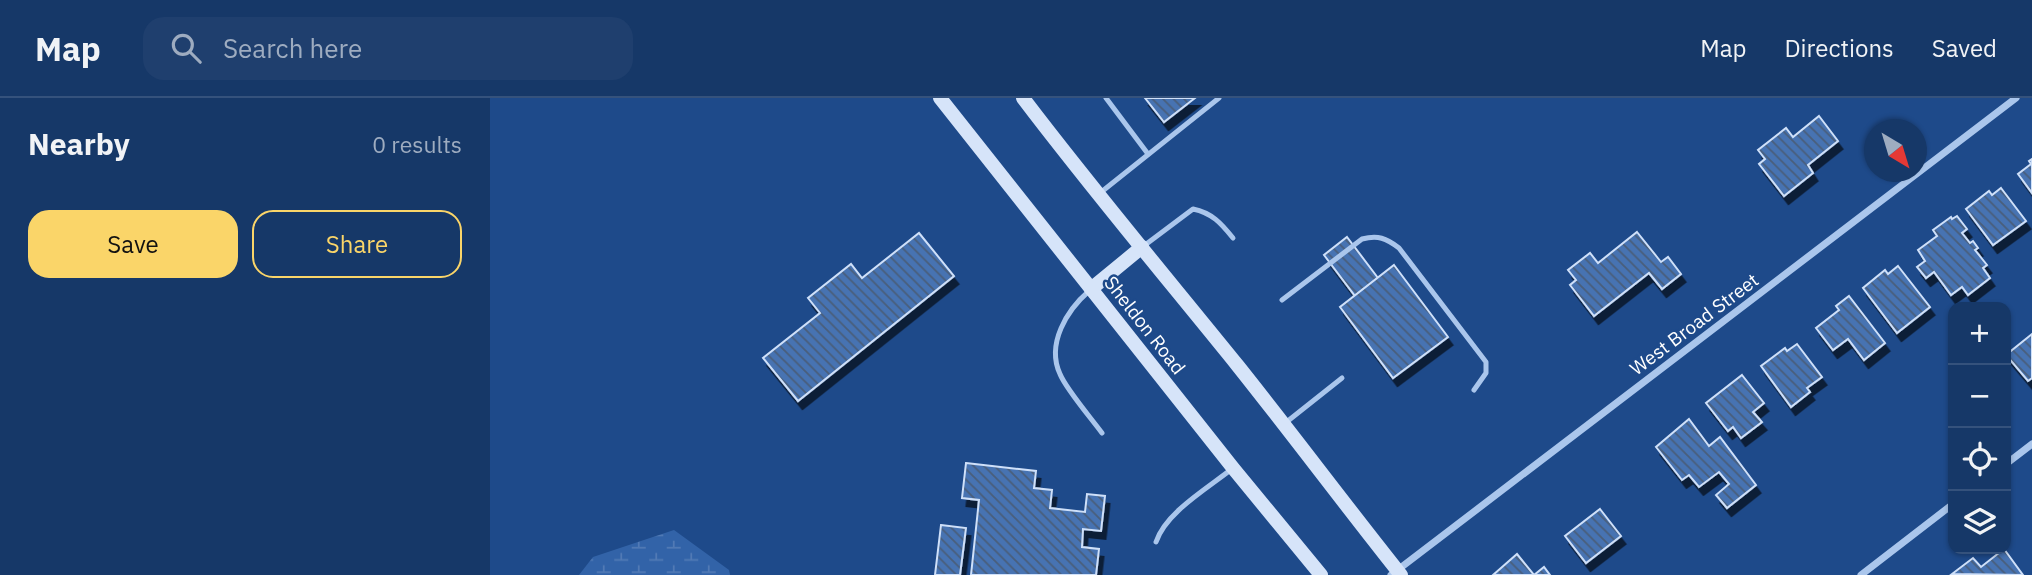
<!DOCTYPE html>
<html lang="en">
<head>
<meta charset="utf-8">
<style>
	body { margin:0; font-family:"IBM Plex Sans",sans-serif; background:#1f3f6e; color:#f1f3f6 }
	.controls { position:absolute; right:21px; bottom:21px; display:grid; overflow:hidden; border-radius:14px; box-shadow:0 2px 5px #0004 }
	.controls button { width:63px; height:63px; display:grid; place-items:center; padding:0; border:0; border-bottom:2px solid #35527c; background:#163868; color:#f1f3f6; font:35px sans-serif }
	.compass { position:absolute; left:1374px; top:21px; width:63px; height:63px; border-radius:50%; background:#163868; box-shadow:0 2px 5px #0004; rotate:142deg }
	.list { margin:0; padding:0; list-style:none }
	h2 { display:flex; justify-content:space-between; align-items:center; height:91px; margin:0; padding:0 28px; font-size:30px }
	h2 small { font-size:23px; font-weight:400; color:#9eacc0 }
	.actions { display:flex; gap:14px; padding:21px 28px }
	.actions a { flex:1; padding:16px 0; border:2px solid #fad569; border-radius:21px; text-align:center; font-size:24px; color:#fad569 }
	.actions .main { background:#fad569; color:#111 }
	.icon { flex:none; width:38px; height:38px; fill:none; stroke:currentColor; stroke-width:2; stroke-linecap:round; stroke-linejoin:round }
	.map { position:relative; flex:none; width:1542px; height:477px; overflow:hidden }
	header { display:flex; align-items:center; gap:42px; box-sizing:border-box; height:98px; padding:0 35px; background:#163868; border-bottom:2px solid #35527c }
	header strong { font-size:33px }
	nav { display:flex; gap:38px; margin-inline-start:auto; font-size:24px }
	.search { width:490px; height:63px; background:#1f3f6e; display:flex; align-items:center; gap:18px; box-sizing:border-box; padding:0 24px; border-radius:21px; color:#9eacc0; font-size:26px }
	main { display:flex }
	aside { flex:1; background:#163868 }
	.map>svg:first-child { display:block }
</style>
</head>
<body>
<header>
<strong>Map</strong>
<div class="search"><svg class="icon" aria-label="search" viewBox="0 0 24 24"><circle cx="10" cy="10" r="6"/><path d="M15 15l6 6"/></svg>Search here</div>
<nav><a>Map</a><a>Directions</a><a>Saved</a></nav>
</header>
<main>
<aside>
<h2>Nearby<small>0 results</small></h2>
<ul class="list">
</ul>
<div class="actions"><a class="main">Save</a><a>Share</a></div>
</aside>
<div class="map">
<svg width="1542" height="477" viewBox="0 0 1542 477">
	<defs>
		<pattern id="wetland-marsh" width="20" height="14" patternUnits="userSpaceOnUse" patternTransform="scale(1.75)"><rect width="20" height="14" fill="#3263a8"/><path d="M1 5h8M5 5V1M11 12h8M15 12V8" fill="none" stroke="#517ab5"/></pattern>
		<pattern id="building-back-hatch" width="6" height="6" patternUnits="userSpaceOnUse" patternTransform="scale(1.75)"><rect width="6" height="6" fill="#4673b2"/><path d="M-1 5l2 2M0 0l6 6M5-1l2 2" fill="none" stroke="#495e7a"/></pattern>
		<filter id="shadow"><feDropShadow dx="4.5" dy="8" stdDeviation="0" flood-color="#0009"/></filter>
	</defs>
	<rect width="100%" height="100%" fill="#1e4a8a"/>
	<!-- wetland -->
	<polygon fill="url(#wetland-marsh)" points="184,432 239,472 240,477 89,477 103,459"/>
	<!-- building -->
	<g fill="url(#building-back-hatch)" stroke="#cfe0f9" stroke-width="2" filter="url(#shadow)">
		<polygon points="655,0 705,0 674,24"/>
		<polygon points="1329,18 1348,43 1318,67 1323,75 1294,98 1269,66 1275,61 1268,52 1296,30 1303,39"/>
		<polygon points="1542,61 1542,95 1528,76 1541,66 1539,63"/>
		<polygon points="1511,90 1536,123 1503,147 1476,111 1499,93 1502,97"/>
		<polygon points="1467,118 1477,131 1472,135 1480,145 1483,143 1488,150 1485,152 1497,167 1493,170 1500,180 1478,197 1472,189 1461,197 1444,174 1436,180 1427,169 1435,163 1428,152 1447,138 1443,132 1461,119 1462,121"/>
		<polygon points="1147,134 1171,164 1178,159 1191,176 1172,191 1159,175 1104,218 1080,187 1086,182 1078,172 1100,155 1108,165"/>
		<polygon points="429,135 464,178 308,303 273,260 330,215 318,200 361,166 372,180"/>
		<polygon points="857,139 888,180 865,198 834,157"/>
		<polygon points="904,167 958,239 903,280 850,209"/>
		<polygon points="1408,168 1440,209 1407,235 1373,190 1395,172 1398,176"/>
		<polygon points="1359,198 1395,245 1374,262 1358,241 1343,252 1326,230 1349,212 1346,208"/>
		<polygon points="1542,236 1542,280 1538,283 1516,257"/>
		<polygon points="1307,246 1332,279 1317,290 1320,294 1301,309 1271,268 1295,250 1297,253"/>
		<polygon points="1252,277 1274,305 1263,314 1272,324 1251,340 1243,329 1238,333 1216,305"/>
		<polygon points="1199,321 1219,348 1230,339 1266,387 1237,410 1226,397 1239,386 1229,374 1209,389 1199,377 1192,382 1166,349"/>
		<polygon points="476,365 546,373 544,390 562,392 560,410 595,414 597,396 615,398 611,433 593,431 592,449 609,451 606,477 481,477 489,402 472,400"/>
		<polygon points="1110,411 1131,438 1096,465 1075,438"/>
		<polygon points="451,427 476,430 470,477 445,477"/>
		<polygon points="1514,451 1533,477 1462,476 1483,460 1491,469"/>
		<polygon points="1027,456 1044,477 1054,469 1060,477 1003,477"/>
	</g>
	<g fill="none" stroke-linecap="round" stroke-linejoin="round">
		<!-- service -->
		<g stroke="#aac6ec" stroke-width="5">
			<polyline points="616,0 658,56"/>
			<polyline points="610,95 729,0"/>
			<path d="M655 147 703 111C722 115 731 125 743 140"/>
			<path d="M599 193C577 212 556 246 570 276 576 291 601 320 612 335"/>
			<path d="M792 202 872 141C888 137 896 140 909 150L996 264V275L984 292"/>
			<polyline points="794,326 852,280"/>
			<path d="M666 444C676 414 718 390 743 370"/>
		</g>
		<!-- minor -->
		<g stroke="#aac6ec" stroke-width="7">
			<polyline points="1516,366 1542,346"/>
			<polyline points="901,477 1526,0"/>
			<polyline points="1371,477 1463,406"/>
		</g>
		<!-- secondary -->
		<g stroke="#d6e4f9" stroke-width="14">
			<polyline points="450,0 743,370 831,477"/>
			<path d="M533 0C602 91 676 179 748 268 803 337 856 408 911 477"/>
			<polyline points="601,191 652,149"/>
		</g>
	</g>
	<g text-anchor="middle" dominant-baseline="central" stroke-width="5" stroke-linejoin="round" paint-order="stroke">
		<!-- street labels -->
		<g font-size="19" fill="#fff" stroke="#1e4a8a">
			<text transform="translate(1204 226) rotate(-37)">West Broad Street</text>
			<text transform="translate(655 227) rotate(52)">Sheldon Road</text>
		</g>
	</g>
</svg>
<div class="controls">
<button>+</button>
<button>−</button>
<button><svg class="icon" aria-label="locate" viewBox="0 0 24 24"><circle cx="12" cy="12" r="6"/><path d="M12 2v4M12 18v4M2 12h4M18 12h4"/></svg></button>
<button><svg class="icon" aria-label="layers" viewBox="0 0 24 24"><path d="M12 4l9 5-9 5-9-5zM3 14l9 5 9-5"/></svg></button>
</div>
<svg class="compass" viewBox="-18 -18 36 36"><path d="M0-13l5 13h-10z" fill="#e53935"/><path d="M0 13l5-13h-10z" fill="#9eacc0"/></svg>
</div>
</main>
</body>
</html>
